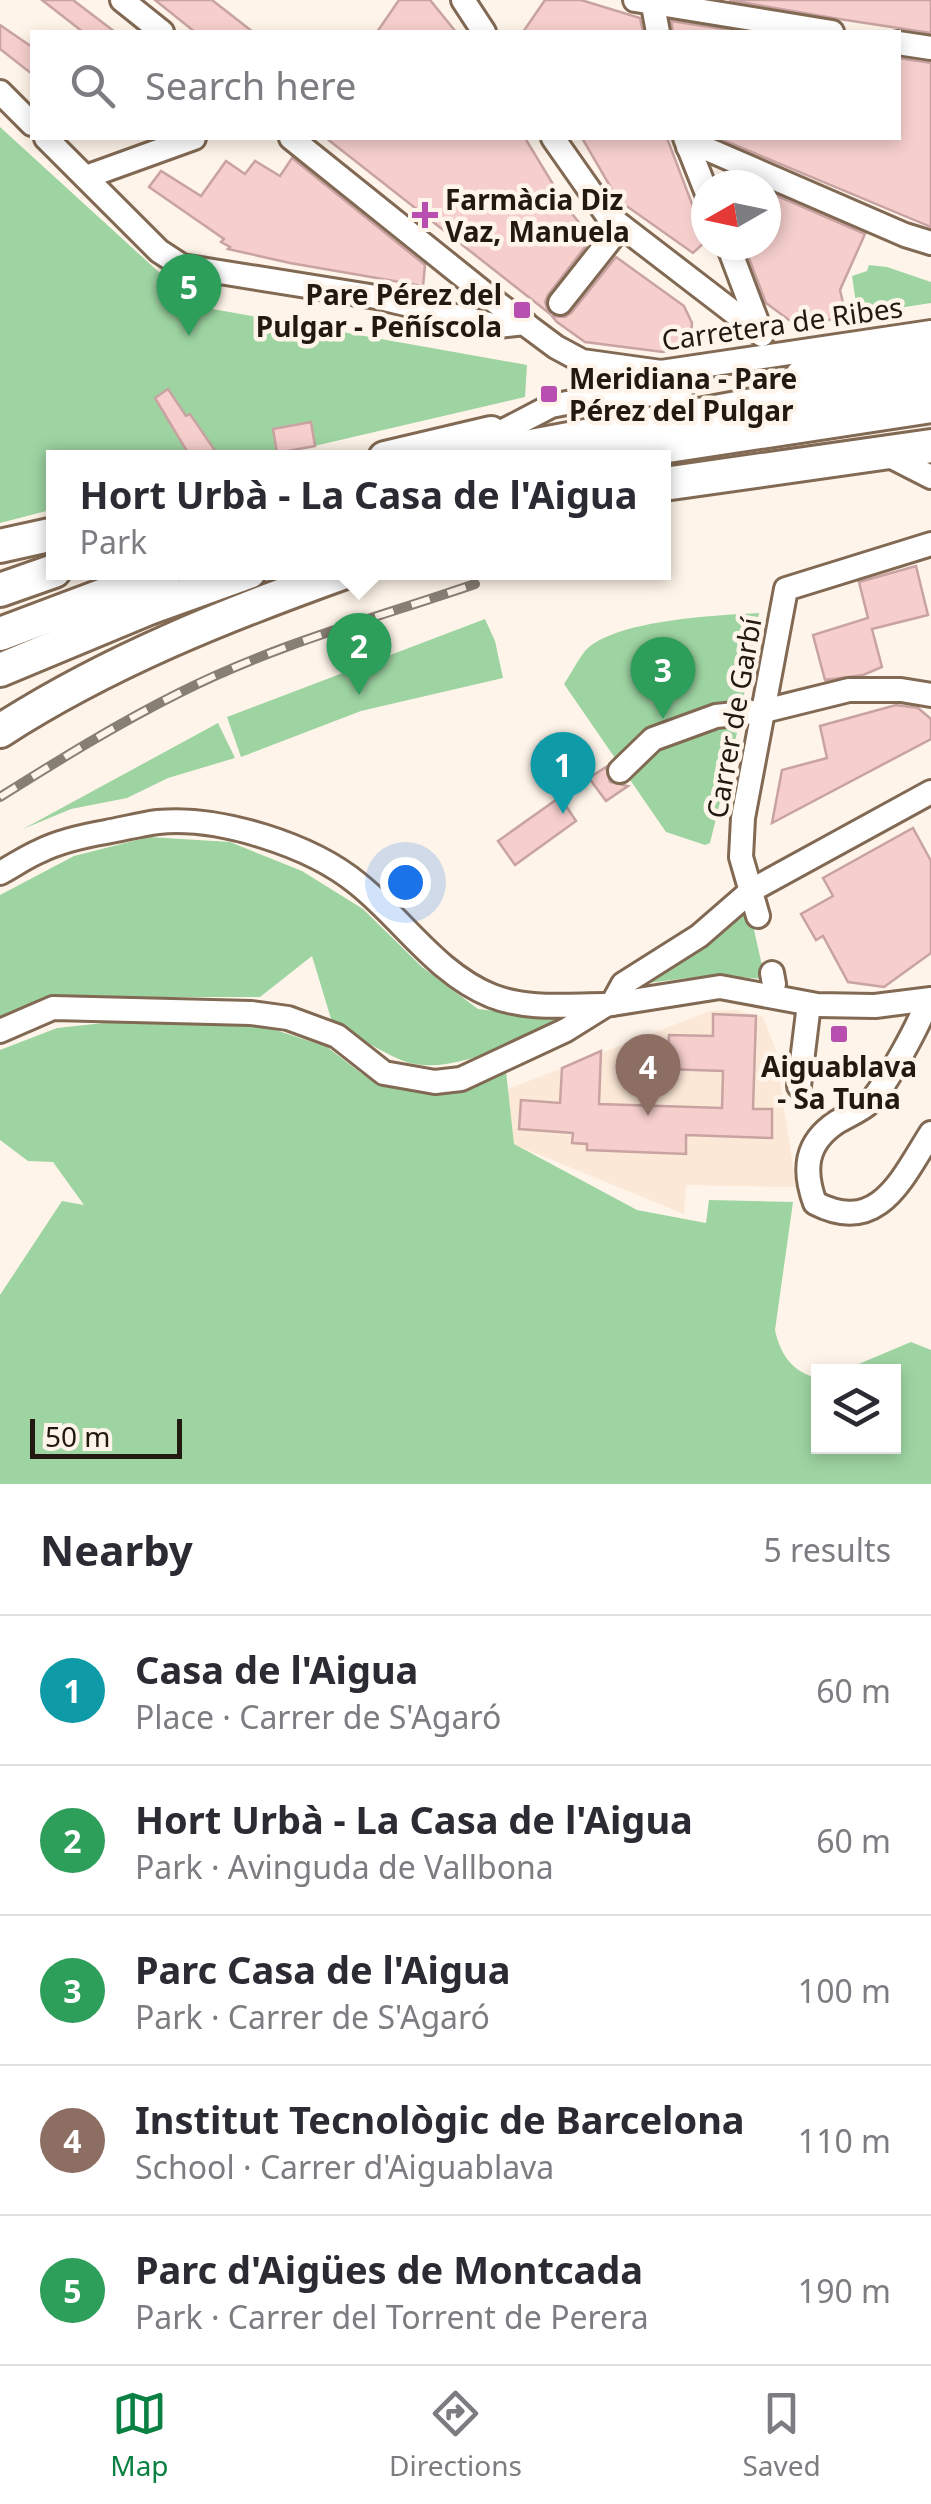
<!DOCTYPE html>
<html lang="en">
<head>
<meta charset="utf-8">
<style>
	body { margin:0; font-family:"Noto Sans",sans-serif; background:#f7f7f7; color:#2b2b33 }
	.controls { position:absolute; right:30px; bottom:30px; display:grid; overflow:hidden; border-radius:0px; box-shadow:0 5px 15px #0003 }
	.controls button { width:90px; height:90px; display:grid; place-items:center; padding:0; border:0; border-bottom:2px solid #e1e1e2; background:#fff; color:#2b2b33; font:50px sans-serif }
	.compass { position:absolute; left:691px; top:170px; width:90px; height:90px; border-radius:50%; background:#fff; box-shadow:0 5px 15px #0003; rotate:261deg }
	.scale { position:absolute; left:30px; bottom:25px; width:152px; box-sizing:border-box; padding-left:10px; border:5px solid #221910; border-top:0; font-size:28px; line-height:35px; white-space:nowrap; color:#221910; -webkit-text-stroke:8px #fef4e9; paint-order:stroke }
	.you { position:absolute; left:405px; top:882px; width:35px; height:35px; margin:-25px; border:8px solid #fff; border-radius:50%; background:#1a73e8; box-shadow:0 0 0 15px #1a73e833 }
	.badge { display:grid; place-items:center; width:65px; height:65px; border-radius:50%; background:#0b8043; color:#fff; font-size:32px; font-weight:700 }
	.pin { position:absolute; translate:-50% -82px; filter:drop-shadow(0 2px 5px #0008) }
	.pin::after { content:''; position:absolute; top:52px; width:35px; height:30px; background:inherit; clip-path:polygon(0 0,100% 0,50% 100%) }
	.popup { position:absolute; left:46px; top:450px; width:625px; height:130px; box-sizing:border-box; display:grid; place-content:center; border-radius:0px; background:#fff; filter:drop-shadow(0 2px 8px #0005); font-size:32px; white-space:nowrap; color:#7c7c81 }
	.popup b { font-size:38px; color:#2b2b33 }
	.popup::after { content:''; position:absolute; left:50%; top:100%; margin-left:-20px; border:20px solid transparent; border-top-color:#fff }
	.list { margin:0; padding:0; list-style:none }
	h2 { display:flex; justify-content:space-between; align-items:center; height:130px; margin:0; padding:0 40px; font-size:42px }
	h2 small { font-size:32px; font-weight:400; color:#7c7c81 }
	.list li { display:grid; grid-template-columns:65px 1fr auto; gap:30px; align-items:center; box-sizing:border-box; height:150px; padding:0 40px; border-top:2px solid #e1e1e2 }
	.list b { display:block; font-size:38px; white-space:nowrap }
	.list p { margin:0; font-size:32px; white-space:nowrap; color:#7c7c81 }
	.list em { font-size:32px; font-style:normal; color:#7c7c81 }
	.icon { flex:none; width:55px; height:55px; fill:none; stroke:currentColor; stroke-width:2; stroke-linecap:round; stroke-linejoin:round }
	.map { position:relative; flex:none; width:931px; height:1484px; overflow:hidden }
	.search { position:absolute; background:#fff; box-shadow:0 5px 15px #0003; left:30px; right:30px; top:30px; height:110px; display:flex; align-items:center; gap:25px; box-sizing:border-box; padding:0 35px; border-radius:0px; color:#7c7c81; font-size:38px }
	.sheet { height:880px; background:#fff }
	nav { display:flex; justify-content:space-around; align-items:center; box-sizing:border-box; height:140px; border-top:2px solid #e1e1e2; background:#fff; font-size:28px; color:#7c7c81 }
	nav a { display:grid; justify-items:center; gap:5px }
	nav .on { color:#0b8043 }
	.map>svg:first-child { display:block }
</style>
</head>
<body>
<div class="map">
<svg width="931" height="1484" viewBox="0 0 931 1484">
	<rect width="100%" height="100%" fill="#fef4e9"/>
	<!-- built -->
	<polygon fill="#fce8d6" points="736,1010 763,1017 783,1069 780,1081 796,1187 686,1185 684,1214 513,1144 508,1089 710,1011"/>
	<!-- green -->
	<g fill="#9ed4a2">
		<polygon points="0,127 196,306 527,365 525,397 267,457 54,458 54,509 0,523"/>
		<polygon points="869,265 887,267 931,282 931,303 879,311 857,310 852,276 867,271"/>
		<path d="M759 613 737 733 710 843 705 845 666 832 564 684C571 674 577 661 585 651 613 620 718 615 759 613Z"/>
		<polygon points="485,619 495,641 503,678 361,711 241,757 227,717"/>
		<polygon points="218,723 235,758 168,778 127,798 71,809 23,829"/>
		<path d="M149 837 230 842 302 871 363 909 422 967 478 1009 564 1019C520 1038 448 1080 401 1060 377 1050 354 1034 332 1022L312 956 260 997H64L0 1021V895L74 856Z"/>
		<polygon points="748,903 765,979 711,975 648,983"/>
		<path d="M113 1022H252L327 1047 361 1073 393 1087 433 1095 506 1071 514 1144 637 1210 706 1223 709 1200 793 1202 775 1330C780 1354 793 1373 818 1378V1446H894V1372L842 1371 911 1342 931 1350V1484H0V1295L62 1201 84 1205 53 1162 28 1161 0 1140V1050L57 1028Z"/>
	</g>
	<!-- building -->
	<g fill="#f6cfcd" stroke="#c8a3a1" stroke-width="2.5">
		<polygon points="42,0 73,0 115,32 83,32"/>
		<polygon points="155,0 212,0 253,32 195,32"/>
		<polygon points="399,0 430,0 456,32 377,32"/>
		<polygon points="545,0 581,0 640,18 643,32 523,32"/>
		<polygon points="729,0 931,0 931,33 839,19"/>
		<polygon points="671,21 742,32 673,32"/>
		<polygon points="0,25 32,47 32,74 0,49"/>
		<polygon points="898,58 931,63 931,227 718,138 898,138"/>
		<polygon points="326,138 525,138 568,209 592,238 548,295 545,302 549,313"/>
		<polygon points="582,138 667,138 706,241 693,253 618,200"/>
		<polygon points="292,158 425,265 423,286 290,263 228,249 230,247 221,242 224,239 149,187 161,171 201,196 226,161 245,174 255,161 280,176"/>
		<polygon points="766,191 865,234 840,290 846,316 798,327 797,322 793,323 766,303 744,245 766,245"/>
		<polygon points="616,257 684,306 692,323 691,334 684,345 663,352 585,342 557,322 552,316 565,317 571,313"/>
		<polygon points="168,389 186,416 190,414 220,458 191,458 155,398"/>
		<polygon points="311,422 315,446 277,453 273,429"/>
		<polygon points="916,566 928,615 872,629 882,667 863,675 825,680 813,635 868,618 859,582"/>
		<polygon points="896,705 918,708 931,719 931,739 772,823 782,770 827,758 820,726"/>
		<polygon points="606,767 610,782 628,786 606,801 589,778"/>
		<polygon points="560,797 576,821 515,865 498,841"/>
		<polygon points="913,828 931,861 931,953 884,987 848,982 823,936 816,940 801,914 833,896 823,878"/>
		<polygon points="713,1014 756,1016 753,1109 772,1109 772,1138 686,1135 686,1154 587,1150 587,1144 572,1143 573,1133 519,1129 521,1100 560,1103 562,1068 601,1051 599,1104 722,1108 723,1071 667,1069 669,1035 713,1036"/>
	</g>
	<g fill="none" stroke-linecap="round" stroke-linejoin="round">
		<!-- minor casing -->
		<g stroke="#816953" stroke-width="28">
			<g id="minor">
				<polyline points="122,0 162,32"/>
				<polyline points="463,0 484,32"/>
				<polyline points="635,0 832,32"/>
				<polyline points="652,0 658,32"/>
				<polyline points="898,43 931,48"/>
				<polyline points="0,92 32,124"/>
				<polyline points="46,138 159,251 182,266 376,297 497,326 525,323"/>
				<polyline points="291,138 489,297 556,347 582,361 661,372 931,332"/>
				<polyline points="553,138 607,215 741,318 758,327"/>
				<polyline points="685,138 706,191"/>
				<polyline points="688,147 707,149 905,235 931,243"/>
				<polyline points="86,177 194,138"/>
				<polyline points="728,245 762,335"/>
				<polyline points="560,303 621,226"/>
				<polyline points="505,430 551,406 624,392 681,397"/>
				<polyline points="884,453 931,477"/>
				<polyline points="620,771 653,739 716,716 764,711 849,690 901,690 931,695"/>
				<path d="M0 873C13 866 26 857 40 851 60 841 83 836 106 832 123 829 141 824 158 822 219 816 311 845 358 884 403 920 437 974 492 996 528 1010 568 1005 606 1005"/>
				<polyline points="758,916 741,857 743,818 786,589 931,544"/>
				<polyline points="772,973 774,984"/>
				<path d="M927 1000C922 1021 886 1085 870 1102 862 1110 847 1116 837 1122 805 1143 803 1170 815 1203 879 1236 902 1178 931 1133"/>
				<polyline points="612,1004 623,984 699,936 752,890 931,792"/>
				<polyline points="0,1031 53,1008 251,1013 288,1018 337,1036 384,1073 435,1082 461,1079 566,1030 606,1005 720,987 817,1005 875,1006 931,999"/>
				<polyline points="799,1086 809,1004"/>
			</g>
		</g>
		<!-- highway casing -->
		<g stroke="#816953" stroke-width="38">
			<g id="highway">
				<polyline points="802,376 931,356"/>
				<polyline points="385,458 491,433"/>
				<polyline points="466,458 764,403 931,381"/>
				<polyline points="589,458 931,406"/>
				<polyline points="664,484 931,446"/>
				<polyline points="0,546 54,534"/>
				<polyline points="0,590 54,571"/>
				<polyline points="0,634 165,572"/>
				<polyline points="0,670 149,608 249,572"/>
				<path d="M0 731C107 662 225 615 345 572"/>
			</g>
		</g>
		<!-- minor -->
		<use href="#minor" stroke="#fff" stroke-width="22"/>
		<!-- highway -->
		<use href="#highway" stroke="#fff" stroke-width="32"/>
		<!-- rail casing -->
		<g stroke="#877e74" stroke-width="10">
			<path id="rail" d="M0 797C59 760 117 724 179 693 273 645 376 618 475 584"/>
		</g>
		<!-- rail -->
		<use href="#rail" stroke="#fef4e9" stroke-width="6" stroke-dasharray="19" stroke-linecap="butt"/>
	</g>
	<!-- markers -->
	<g fill="#b84eb0" stroke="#fef4e9" stroke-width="4">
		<path d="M420 200h10v10h10v10h-10v10h-10v-10h-10v-10h10z"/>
		<rect x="512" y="300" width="20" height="20" rx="5"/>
		<rect x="539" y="384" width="20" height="20" rx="5"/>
		<rect x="829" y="1024" width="20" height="20" rx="5"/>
	</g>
	<g text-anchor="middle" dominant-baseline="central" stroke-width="9" stroke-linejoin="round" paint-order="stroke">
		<!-- poi labels -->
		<g font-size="28" font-weight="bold" fill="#221910" stroke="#fef4e9" text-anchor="start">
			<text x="445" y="199">Farmàcia Diz<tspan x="445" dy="32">Vaz, Manuela</tspan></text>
			<text x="502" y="294" text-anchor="end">Pare Pérez del<tspan x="502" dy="32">Pulgar - Peñíscola</tspan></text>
			<text x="569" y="378">Meridiana - Pare<tspan x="569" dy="32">Pérez del Pulgar</tspan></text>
			<text x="839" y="1066" text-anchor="middle">Aiguablava<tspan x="839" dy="32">- Sa Tuna</tspan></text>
		</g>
		<!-- street labels -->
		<g font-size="28" fill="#221910" stroke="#fef4e9">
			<text transform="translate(782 323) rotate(-8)">Carretera de Ribes</text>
			<text transform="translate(733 718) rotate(-80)">Carrer de Garbí</text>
		</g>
	</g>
</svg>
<div class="controls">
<button><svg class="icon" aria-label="layers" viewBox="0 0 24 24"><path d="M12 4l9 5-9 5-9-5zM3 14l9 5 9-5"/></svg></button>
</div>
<svg class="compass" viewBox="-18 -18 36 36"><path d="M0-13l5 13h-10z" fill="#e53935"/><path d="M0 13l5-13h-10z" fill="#7c7c81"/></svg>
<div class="scale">50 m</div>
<div class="you"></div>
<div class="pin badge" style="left:563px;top:814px;background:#0f9aa8">1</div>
<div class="pin badge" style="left:359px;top:695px;background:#2e9e5b">2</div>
<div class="popup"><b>Hort Urbà - La Casa de l'Aigua</b>Park</div>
<div class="pin badge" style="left:663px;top:719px;background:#2e9e5b">3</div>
<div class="pin badge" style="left:648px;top:1116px;background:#8d6e63">4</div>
<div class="pin badge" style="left:189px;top:336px;background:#2e9e5b">5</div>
<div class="search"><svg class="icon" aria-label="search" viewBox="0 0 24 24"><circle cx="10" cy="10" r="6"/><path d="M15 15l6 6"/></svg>Search here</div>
</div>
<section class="sheet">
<h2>Nearby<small>5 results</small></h2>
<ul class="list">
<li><span class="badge" style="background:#0f9aa8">1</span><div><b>Casa de l'Aigua</b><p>Place · Carrer de S'Agaró</p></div><em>60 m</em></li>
<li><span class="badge" style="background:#2e9e5b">2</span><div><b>Hort Urbà - La Casa de l'Aigua</b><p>Park · Avinguda de Vallbona</p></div><em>60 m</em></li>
<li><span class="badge" style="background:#2e9e5b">3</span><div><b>Parc Casa de l'Aigua</b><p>Park · Carrer de S'Agaró</p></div><em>100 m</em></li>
<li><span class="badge" style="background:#8d6e63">4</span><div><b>Institut Tecnològic de Barcelona</b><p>School · Carrer d'Aiguablava</p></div><em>110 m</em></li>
<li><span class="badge" style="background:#2e9e5b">5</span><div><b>Parc d'Aigües de Montcada</b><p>Park · Carrer del Torrent de Perera</p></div><em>190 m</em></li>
</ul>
</section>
<nav>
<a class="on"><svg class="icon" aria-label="map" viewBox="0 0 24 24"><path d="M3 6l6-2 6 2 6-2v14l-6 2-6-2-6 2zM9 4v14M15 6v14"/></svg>Map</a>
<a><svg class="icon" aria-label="directions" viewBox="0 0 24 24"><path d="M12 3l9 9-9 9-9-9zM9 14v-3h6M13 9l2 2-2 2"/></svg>Directions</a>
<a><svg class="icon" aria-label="saved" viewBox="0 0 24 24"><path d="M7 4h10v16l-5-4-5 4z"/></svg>Saved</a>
</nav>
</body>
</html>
